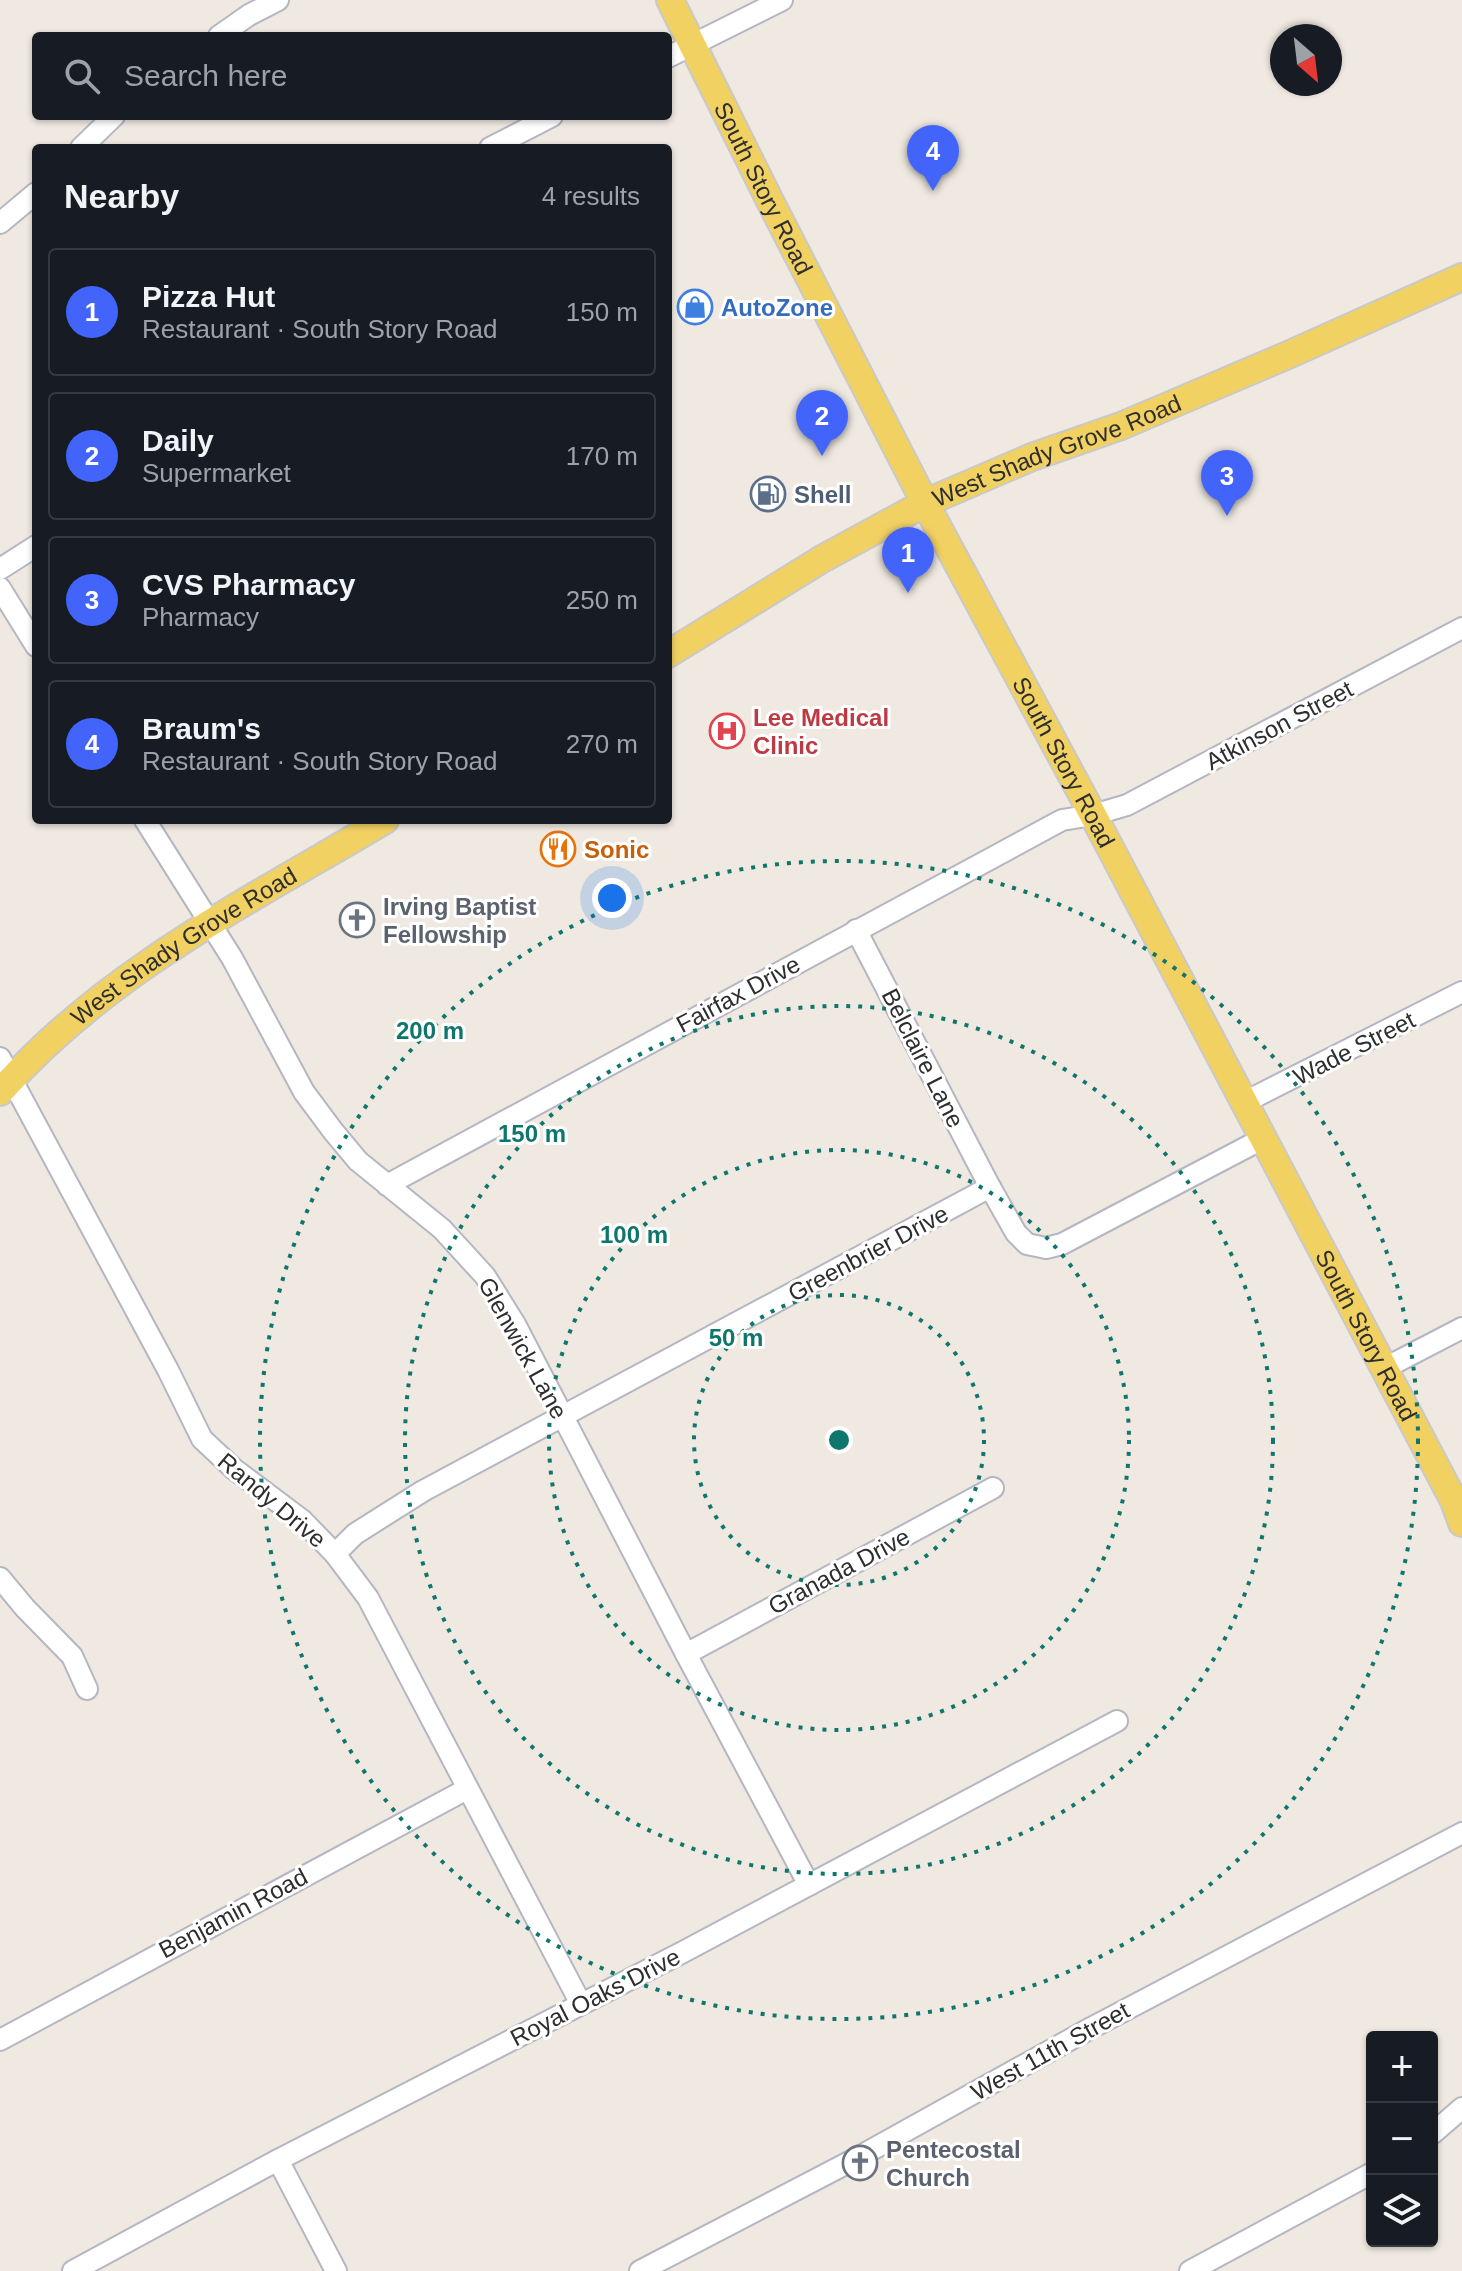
<!DOCTYPE html>
<html lang="en">
<head>
<meta charset="utf-8">
<style>
	body { margin:0; font-family:Arial,sans-serif; background:#20242c; color:#f1f3f6 }
	.controls { position:absolute; right:24px; bottom:24px; display:grid; overflow:hidden; border-radius:8px; box-shadow:0 2px 6px #0004 }
	.controls button { width:72px; height:72px; display:grid; place-items:center; padding:0; border:0; border-bottom:2px solid #363941; background:#171b24; color:#f1f3f6; font:40px sans-serif }
	.compass { position:absolute; left:1270px; top:24px; width:72px; height:72px; border-radius:50%; background:#171b24; box-shadow:0 2px 6px #0004; rotate:152deg }
	.you { position:absolute; left:612px; top:898px; width:28px; height:28px; margin:-20px; border:6px solid #fff; border-radius:50%; background:#1a73e8; box-shadow:0 0 0 12px #1a73e833 }
	.badge { display:grid; place-items:center; width:52px; height:52px; border-radius:50%; background:#4264fb; color:#fff; font-size:26px; font-weight:700 }
	.pin { position:absolute; translate:-50% -66px; filter:drop-shadow(0 2px 4px #0008) }
	.pin::after { content:''; position:absolute; top:42px; width:28px; height:24px; background:inherit; clip-path:polygon(0 0,100% 0,50% 100%) }
	.list { margin:0; padding:0; list-style:none }
	h2 { display:flex; justify-content:space-between; align-items:center; height:104px; margin:0; padding:0 32px; font-size:34px }
	h2 small { font-size:26px; font-weight:400; color:#9ea1a6 }
	.list li { display:grid; grid-template-columns:52px 1fr auto; gap:24px; align-items:center; box-sizing:border-box; height:128px; margin:0 16px 16px; padding:0 16px; border:2px solid #363941; border-radius:8px }
	.list b { display:block; font-size:30px; white-space:nowrap }
	.list p { margin:0; font-size:26px; white-space:nowrap; color:#9ea1a6 }
	.list em { font-size:26px; font-style:normal; color:#9ea1a6 }
	.icon { flex:none; width:44px; height:44px; fill:none; stroke:currentColor; stroke-width:2; stroke-linecap:round; stroke-linejoin:round }
	.map { position:relative; flex:none; width:1462px; height:2271px; overflow:hidden }
	.search { position:absolute; background:#171b24; box-shadow:0 2px 6px #0004; left:32px; top:32px; width:640px; height:88px; display:flex; align-items:center; gap:20px; box-sizing:border-box; padding:0 28px; border-radius:8px; color:#9ea1a6; font-size:30px }
	.panel { position:absolute; background:#171b24; box-shadow:0 2px 6px #0004; left:32px; top:144px; width:640px; height:680px; border-radius:8px }
	.map>svg:first-child { display:block }
</style>
</head>
<body>
<div class="map">
<svg width="1462" height="2271" viewBox="0 0 1462 2271">
	<rect width="100%" height="100%" fill="#efe9e1"/>
	<g fill="none" stroke-linecap="round" stroke-linejoin="round">
		<!-- minor casing -->
		<g stroke="#b4b7c1" stroke-width="24">
			<g id="minor">
				<polyline points="219,36 249,15 278,0"/>
				<polyline points="668,57 782,0"/>
				<polyline points="81,148 114,116"/>
				<polyline points="490,148 552,116"/>
				<polyline points="0,223 36,193"/>
				<polyline points="0,569 36,546"/>
				<polyline points="0,588 36,646"/>
				<polyline points="145,820 232,958 304,1092 333,1131 358,1161 442,1229 485,1276 515,1324 686,1654 809,1885"/>
				<polyline points="856,930 990,1187 1016,1233 1027,1244 1046,1248 1062,1244 1264,1138"/>
				<polyline points="0,1058 168,1370 202,1439 234,1469 302,1520 335,1554 368,1598 581,2004"/>
				<polyline points="1245,1102 1462,992"/>
				<polyline points="387,1185 1062,820 1093,815 1127,805 1462,628"/>
				<polyline points="1385,1368 1462,1328"/>
				<polyline points="335,1554 355,1534 423,1491 990,1187"/>
				<polyline points="0,1578 25,1608 72,1656 87,1689"/>
				<polyline points="686,1654 993,1488"/>
				<polyline points="0,2040 467,1789"/>
				<polyline points="1432,2134 1462,2108"/>
				<polyline points="278,2160 336,2271"/>
				<polyline points="73,2271 278,2160 683,1952 1117,1721"/>
				<polyline points="640,2271 857,2158 1091,2028 1462,1833"/>
				<polyline points="1190,2271 1372,2173"/>
			</g>
		</g>
		<!-- major casing -->
		<g stroke="#c9c9c9" stroke-width="30">
			<g id="major">
				<path id="s1" d="M670 0 770 201 925 503 1093 815 1454 1501 1462 1523"/>
				<path id="s2" d="M668 654 822 559 925 503 1032 457 1121 426 1288 355 1462 277"/>
				<path id="s3" d="M0 1092C105 972 251 900 385 820"/>
			</g>
		</g>
		<!-- minor -->
		<use href="#minor" stroke="#fff" stroke-width="20"/>
		<!-- major -->
		<use href="#major" stroke="#f2d163" stroke-width="26"/>
	</g>
	<!-- distance rings -->
	<g fill="none" stroke="#0f766e" stroke-width="4" stroke-dasharray="4 8">
		<circle cx="839" cy="1440" r="145"/>
		<circle cx="839" cy="1440" r="290"/>
		<circle cx="839" cy="1440" r="434"/>
		<circle cx="839" cy="1440" r="579"/>
	</g>
	<!-- icons -->
	<defs>
		<g id="shop-ring" transform="scale(1.8)"><circle r="9.5" fill="#fff" stroke="#3f7fe0" stroke-width="1.5"/><path d="M-5-2.5h2.3a2.7 3.5 0 0 1 5.4 0H5L5.5 6h-11ZM-1.5-2.5h3a1.5 2.3 0 0 0-3 0Z" fill="#3f7fe0"/></g>
		<g id="fuel-ring" transform="scale(1.8)"><circle r="9.5" fill="#fff" stroke="#5c6f8a" stroke-width="1.5"/><path d="M-5.5-6h7V0h2V4h1.3V-2.5L3-4.5l.8-.8L6-3V5H2.5V1h-1V6h-7ZM-4.2-4.7v3.2H.2V-4.7Z" fill="#5c6f8a"/></g>
		<g id="hospital-ring" transform="scale(1.8)"><circle r="9.5" fill="#fff" stroke="#e0444e" stroke-width="1.5"/><path d="M-5-5h3v3.5h4V-5h3V5h-3V1.5h-4V5h-3Z" fill="#e0444e"/></g>
		<g id="restaurant-ring" transform="scale(1.8)"><circle r="9.5" fill="#fff" stroke="#e8710a" stroke-width="1.5"/><path d="M-5-6h1v4h1v-4h1v4h1v-4h1v5L-1.5 .5V6h-2V.5L-5-1ZM5-6V6H3V1.5H1.5Q1.5-4 5-6Z" fill="#e8710a"/></g>
		<g id="church-ring" transform="scale(1.8)"><circle r="9.5" fill="#fff" stroke="#6b7280" stroke-width="1.5"/><path d="M-1.2-6h2.4v3.5h3.3v2.4h-3.3V6h-2.4V-.1h-3.3v-2.4h3.3Z" fill="#6b7280"/></g>
	</defs>
	<g fill-rule="evenodd">
		<use href="#shop-ring" x="695" y="307"/>
		<use href="#fuel-ring" x="768" y="494"/>
		<use href="#hospital-ring" x="727" y="731"/>
		<use href="#restaurant-ring" x="558" y="849"/>
		<use href="#church-ring" x="357" y="920"/>
		<use href="#church-ring" x="860" y="2163"/>
	</g>
	<g text-anchor="middle" dominant-baseline="central" stroke-width="6" stroke-linejoin="round" paint-order="stroke">
		<!-- street labels -->
		<g font-size="24" fill="#2e2e2e" stroke="#fff">
			<text stroke="none"><textPath href="#s1" startOffset="210">South Story Road</textPath></text>
			<text stroke="none"><textPath href="#s2" startOffset="440">West Shady Grove Road</textPath></text>
			<text transform="translate(1279 725) rotate(-28)">Atkinson Street</text>
			<text stroke="none"><textPath href="#s1" startOffset="858">South Story Road</textPath></text>
			<text stroke="none"><textPath href="#s3" startOffset="236">West Shady Grove Road</textPath></text>
			<text transform="translate(738 994) rotate(-28)">Fairfax Drive</text>
			<text transform="translate(1354 1048) rotate(-27)">Wade Street</text>
			<text transform="translate(923 1058) rotate(63)">Belclaire Lane</text>
			<text transform="translate(868 1253) rotate(-28)">Greenbrier Drive</text>
			<text stroke="none"><textPath href="#s1" startOffset="1506">South Story Road</textPath></text>
			<text transform="translate(523 1348) rotate(61)">Glenwick Lane</text>
			<text transform="translate(272 1500) rotate(40)">Randy Drive</text>
			<text transform="translate(839 1571) rotate(-28)">Granada Drive</text>
			<text transform="translate(233 1913) rotate(-28)">Benjamin Road</text>
			<text transform="translate(595 1997) rotate(-27)">Royal Oaks Drive</text>
			<text transform="translate(1050 2051) rotate(-29)">West 11th Street</text>
		</g>
		<!-- shop labels -->
		<g font-size="24" font-weight="bold" fill="#366cbe" stroke="#fff" text-anchor="start">
			<text x="721" y="307">AutoZone</text>
		</g>
		<!-- service labels -->
		<g font-size="24" font-weight="bold" fill="#4e5e75" stroke="#fff" text-anchor="start">
			<text x="794" y="494">Shell</text>
		</g>
		<!-- health labels -->
		<g font-size="24" font-weight="bold" fill="#be3a42" stroke="#fff" text-anchor="start">
			<text x="753" y="717">Lee Medical<tspan x="753" dy="28">Clinic</tspan></text>
		</g>
		<!-- food labels -->
		<g font-size="24" font-weight="bold" fill="#c56008" stroke="#fff" text-anchor="start">
			<text x="584" y="849">Sonic</text>
		</g>
		<!-- worship labels -->
		<g font-size="24" font-weight="bold" fill="#5b616d" stroke="#fff" text-anchor="start">
			<text x="383" y="906">Irving Baptist<tspan x="383" dy="28">Fellowship</tspan></text>
			<text x="886" y="2149">Pentecostal<tspan x="886" dy="28">Church</tspan></text>
		</g>
	</g>
	<circle cx="839" cy="1440" r="12" fill="#0f766e" stroke="#fff" stroke-width="4"/>
	<g font-size="24" text-anchor="middle" font-weight="bold" fill="#0f766e" stroke="#fff" stroke-width="6" stroke-linejoin="round" paint-order="stroke">
		<text x="430" y="1039">200 m</text>
		<text x="532" y="1142">150 m</text>
		<text x="634" y="1243">100 m</text>
		<text x="736" y="1346">50 m</text>
	</g>
</svg>
<div class="controls">
<button>+</button>
<button>−</button>
<button><svg class="icon" aria-label="layers" viewBox="0 0 24 24"><path d="M12 4l9 5-9 5-9-5zM3 14l9 5 9-5"/></svg></button>
</div>
<svg class="compass" viewBox="-18 -18 36 36"><path d="M0-13l5 13h-10z" fill="#e53935"/><path d="M0 13l5-13h-10z" fill="#9ea1a6"/></svg>
<div class="you"></div>
<div class="pin badge" style="left:908px;top:593px">1</div>
<div class="pin badge" style="left:822px;top:456px">2</div>
<div class="pin badge" style="left:1227px;top:516px">3</div>
<div class="pin badge" style="left:933px;top:191px">4</div>
<div class="search"><svg class="icon" aria-label="search" viewBox="0 0 24 24"><circle cx="10" cy="10" r="6"/><path d="M15 15l6 6"/></svg>Search here</div>
<section class="panel">
<h2>Nearby<small>4 results</small></h2>
<ul class="list">
<li><span class="badge">1</span><div><b>Pizza Hut</b><p>Restaurant · South Story Road</p></div><em>150 m</em></li>
<li><span class="badge">2</span><div><b>Daily</b><p>Supermarket</p></div><em>170 m</em></li>
<li><span class="badge">3</span><div><b>CVS Pharmacy</b><p>Pharmacy</p></div><em>250 m</em></li>
<li><span class="badge">4</span><div><b>Braum's</b><p>Restaurant · South Story Road</p></div><em>270 m</em></li>
</ul>
</section>
</div>
</body>
</html>
